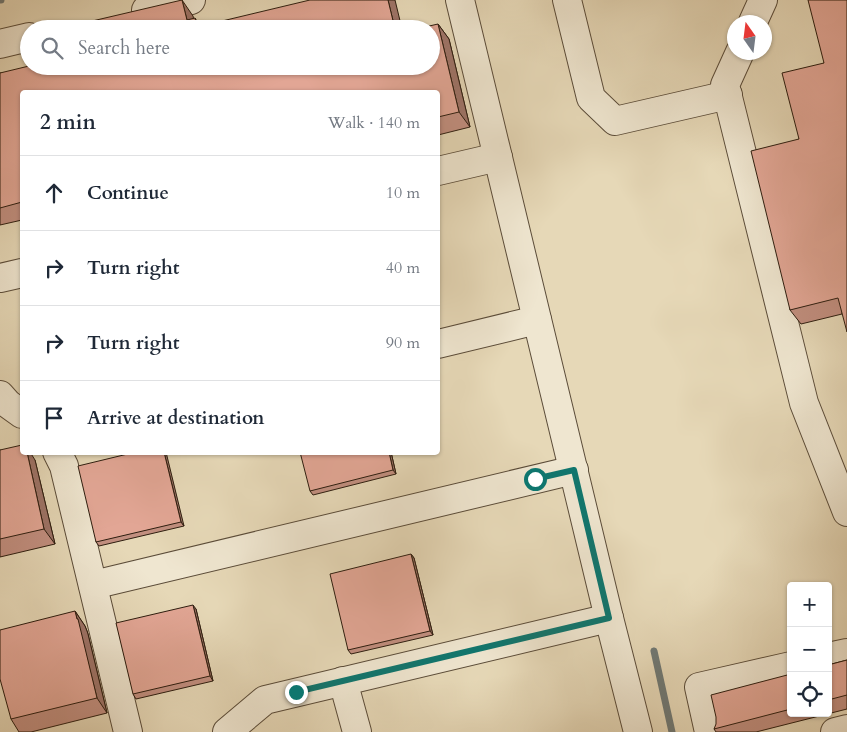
<!DOCTYPE html>
<html lang="en">
<head>
<meta charset="utf-8">
<style>
	body { margin:0; font-family:Cardo,serif; background:#f6f6f7; color:#1f2937 }
	.controls { position:absolute; right:15px; bottom:15px; display:grid; overflow:hidden; border-radius:5px; box-shadow:0 1px 4px #0004 }
	.controls button { width:45px; height:45px; display:grid; place-items:center; padding:0; border:0; border-bottom:1px solid #e0e1e3; background:#fff; color:#1f2937; font:25px sans-serif }
	.compass { position:absolute; left:727px; top:15px; width:45px; height:45px; border-radius:50%; background:#fff; box-shadow:0 1px 4px #0004; rotate:346deg }
	.stop { position:absolute; width:15px; height:15px; margin:-11px; border:4px solid #0f766e; border-radius:50%; background:#fff }
	.stop.end { background:#0f766e; border-color:#fff; box-shadow:0 1px 5px #0008 }
	.list { margin:0; padding:0; list-style:none }
	h2 { display:flex; justify-content:space-between; align-items:center; height:65px; margin:0; padding:0 20px; font-size:21px }
	h2 small { font-size:16px; font-weight:400; color:#747a83 }
	.list li { display:grid; grid-template-columns:32px 1fr auto; gap:15px; align-items:center; box-sizing:border-box; height:75px; padding:0 20px; border-top:1px solid #e0e1e3 }
	.list b { display:block; font-size:19px; white-space:nowrap }
	.list em { font-size:16px; font-style:normal; color:#747a83 }
	.icon { flex:none; width:28px; height:28px; fill:none; stroke:currentColor; stroke-width:2; stroke-linecap:round; stroke-linejoin:round }
	.map { position:relative; flex:none; width:847px; height:732px; overflow:hidden }
	.search { position:absolute; background:#fff; box-shadow:0 1px 4px #0004; left:20px; top:20px; width:420px; height:55px; display:flex; align-items:center; gap:12px; box-sizing:border-box; padding:0 18px; border-radius:28px; color:#747a83; font-size:19px }
	.panel { position:absolute; background:#fff; box-shadow:0 1px 4px #0004; left:20px; top:90px; width:420px; height:365px; border-radius:5px }
	.map>svg:first-child { display:block }
</style>
</head>
<body>
<div class="map">
<svg width="847" height="732" viewBox="0 0 847 732">
	<rect width="100%" height="100%" fill="#e6d8b7"/>
	<filter id="stains"><feTurbulence type="fractalNoise" baseFrequency=".004" numOctaves="4"/><feColorMatrix values="0 0 0 0 .2 0 0 0 0 .09 0 0 0 0 .02 0 0 0 .5 -.17"/></filter>
	<radialGradient id="worn" r=".72"><stop offset=".6" stop-color="#630" stop-opacity="0"/><stop offset="1" stop-color="#630" stop-opacity=".3"/></radialGradient>
	<g fill="none" stroke-linecap="round" stroke-linejoin="round">
		<!-- stream -->
		<g stroke="#707975" stroke-width="7">
			<polyline points="0,0 1,0"/>
			<polyline points="654,651 672,732"/>
		</g>
		<!-- minor casing -->
		<g stroke="#5b4c39" stroke-width="30">
			<g id="minor">
				<polyline points="460,0 609,618"/>
				<polyline points="567,0 591,98 615,121 728,95"/>
				<polyline points="146,10 191,0"/>
				<polyline points="753,22 763,0"/>
				<polyline points="0,44 29,37"/>
				<polyline points="740,52 725,85 804,403 847,512"/>
				<polyline points="438,171 498,157"/>
				<polyline points="0,278 22,273"/>
				<polyline points="438,344 537,320"/>
				<polyline points="0,395 8,404 22,414"/>
				<polyline points="57,452 64,466 128,732"/>
				<polyline points="93,585 574,470"/>
				<polyline points="828,657 847,653"/>
				<polyline points="343,681 357,732"/>
				<polyline points="227,732 265,700 609,618 638,732"/>
				<polyline points="709,732 699,687 791,666"/>
				<polyline points="835,732 847,729"/>
			</g>
		</g>
		<!-- minor -->
		<use href="#minor" stroke="#efe6d0" stroke-width="28"/>
	</g>
	<!-- wall -->
	<g fill="#c28f80" stroke="#2d1d0f">
		<polygon points="847,0 842,314 801,324 790,310 799,139 824,63"/>
		<polygon points="438,24 449,39 470,127 438,135 438,92 22,92 22,220 0,225 0,73 431,66"/>
		<polygon points="0,450 35,460 55,544 0,557"/>
		<polygon points="136,452 184,526 99,546 96,542"/>
		<polygon points="391,452 396,474 313,495 310,491"/>
		<polygon points="411,554 414,558 433,635 351,654 348,650"/>
		<polygon points="196,609 213,681 136,699 133,694"/>
		<polygon points="75,611 85,626 87,631 88,634 107,713 31,732 19,732 11,719"/>
		<polygon points="847,660 847,709 756,732 716,732 714,729 791,674 791,713 828,713 828,665"/>
	</g>
	<!-- shaded-wall -->
	<g fill="#9e7468" stroke="#2d1d0f">
		<polygon points="182,0 193,16 196,29 187,20"/>
		<polygon points="388,0 395,0 402,29 395,29"/>
		<polygon points="195,18 202,29 197,27"/>
		<polygon points="438,24 449,39 470,127 459,112"/>
		<polygon points="27,452 30,452 35,460 55,544 44,529"/>
		<polygon points="164,452 166,452 184,526 181,522"/>
		<polygon points="389,452 391,452 396,474 393,470"/>
		<polygon points="411,554 414,558 433,635 430,631"/>
		<polygon points="193,605 196,609 213,681 210,676"/>
		<polygon points="75,611 85,626 87,631 88,634 107,713 97,698"/>
	</g>
	<!-- building -->
	<g fill="#e2a695" stroke="#2d1d0f">
		<polygon points="182,0 187,20 195,18 197,27 310,0 388,0 395,29 58,29"/>
		<polygon points="808,0 847,0 847,332 838,298 790,310 751,151 799,139 782,73 824,63"/>
		<polygon points="438,24 459,112 438,117 438,92 22,92 22,202 0,208 0,73 29,66 431,66 431,29 416,29"/>
		<polygon points="22,445 22,452 27,452 44,529 0,539 0,450"/>
		<polygon points="136,452 164,452 181,522 96,542 78,466"/>
		<polygon points="300,452 389,452 393,470 310,491"/>
		<polygon points="411,554 430,631 348,650 330,574"/>
		<polygon points="193,605 210,676 133,694 116,623"/>
		<polygon points="75,611 77,619 78,619 97,698 11,719 0,679 0,630"/>
		<polygon points="847,660 847,695 828,700 828,665"/>
		<polygon points="791,674 791,709 714,729 716,724 716,717 711,695"/>
	</g>
	<g fill="none" stroke-linecap="round" stroke-linejoin="round">
		<!-- route -->
		<polyline stroke="#0f766e" stroke-width="6" points="296,692 609,618 574,470 535,479"/>
	</g>
	<rect width="100%" height="100%" filter="url(#stains)"/>
	<rect width="100%" height="100%" fill="url(#worn)"/>
</svg>
<div class="controls">
<button>+</button>
<button>−</button>
<button><svg class="icon" aria-label="locate" viewBox="0 0 24 24"><circle cx="12" cy="12" r="6"/><path d="M12 2v4M12 18v4M2 12h4M18 12h4"/></svg></button>
</div>
<svg class="compass" viewBox="-18 -18 36 36"><path d="M0-13l5 13h-10z" fill="#e53935"/><path d="M0 13l5-13h-10z" fill="#747a83"/></svg>
<div class="stop" style="left:535px;top:479px"></div>
<div class="stop end" style="left:296px;top:692px"></div>
<div class="search"><svg class="icon" aria-label="search" viewBox="0 0 24 24"><circle cx="10" cy="10" r="6"/><path d="M15 15l6 6"/></svg>Search here</div>
<section class="panel">
<h2>2 min<small>Walk · 140 m</small></h2>
<ul class="list">
<li><svg class="icon" aria-label="ahead" viewBox="0 0 24 24"><path d="M12 20V5M6 11l6-6 6 6"/></svg><div><b>Continue</b></div><em>10 m</em></li>
<li><svg class="icon" aria-label="right" viewBox="0 0 24 24"><path d="M7 20v-9h11M14 6l5 5-5 5"/></svg><div><b>Turn right</b></div><em>40 m</em></li>
<li><svg class="icon" aria-label="right" viewBox="0 0 24 24"><path d="M7 20v-9h11M14 6l5 5-5 5"/></svg><div><b>Turn right</b></div><em>90 m</em></li>
<li><svg class="icon" aria-label="arrive" viewBox="0 0 24 24"><path d="M6 21V4h12l-3 4 3 4H6"/></svg><div><b>Arrive at destination</b></div></li>
</ul>
</section>
</div>
</body>
</html>
